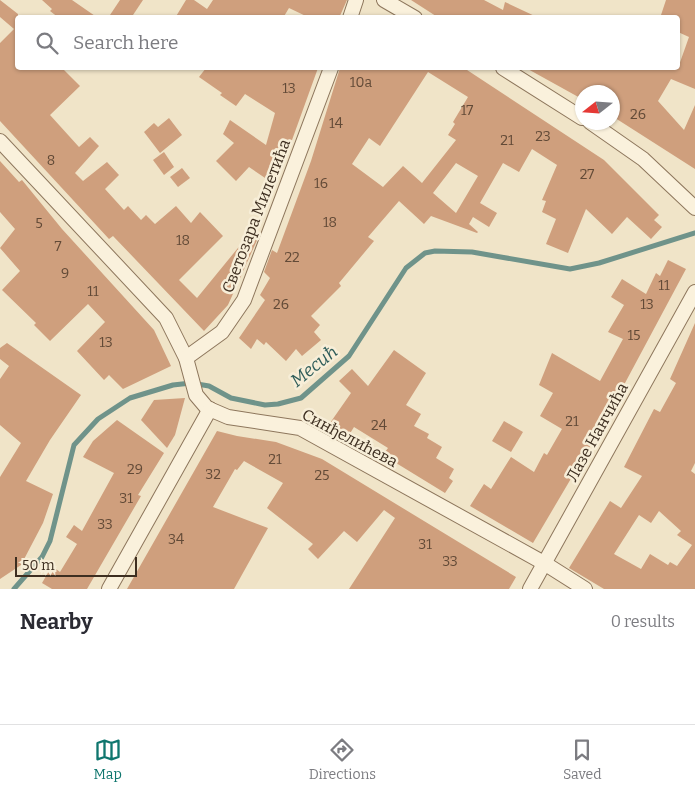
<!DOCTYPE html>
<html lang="en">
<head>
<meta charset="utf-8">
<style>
	body { margin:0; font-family:Bitter,serif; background:#f7f7f7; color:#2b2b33 }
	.compass { position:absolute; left:575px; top:85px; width:45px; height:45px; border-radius:50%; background:#fff; box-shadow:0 1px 4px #0004; rotate:253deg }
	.scale { position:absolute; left:15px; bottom:12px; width:122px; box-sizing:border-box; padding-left:5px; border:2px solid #3d2e20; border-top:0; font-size:14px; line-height:18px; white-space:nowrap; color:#3d2e20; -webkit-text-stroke:4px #f7eed8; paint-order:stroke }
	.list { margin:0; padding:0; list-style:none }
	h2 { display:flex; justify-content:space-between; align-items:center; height:65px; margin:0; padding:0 20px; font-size:21px }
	h2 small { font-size:16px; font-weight:400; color:#7c7c81 }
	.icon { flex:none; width:28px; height:28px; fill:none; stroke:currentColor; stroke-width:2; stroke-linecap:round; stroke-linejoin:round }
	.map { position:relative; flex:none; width:695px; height:589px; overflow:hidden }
	.search { position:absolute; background:#fff; box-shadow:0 1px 4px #0004; left:15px; right:15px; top:15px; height:55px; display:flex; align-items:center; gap:12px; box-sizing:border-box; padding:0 18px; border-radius:5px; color:#7c7c81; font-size:19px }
	.sheet { height:135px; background:#fff }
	nav { display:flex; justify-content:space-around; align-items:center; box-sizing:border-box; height:70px; border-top:1px solid #e1e1e2; background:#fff; font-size:14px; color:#7c7c81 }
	nav a { display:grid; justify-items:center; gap:2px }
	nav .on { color:#0f766e }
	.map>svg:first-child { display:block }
</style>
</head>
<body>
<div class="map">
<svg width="695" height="589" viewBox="0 0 695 589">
	<rect width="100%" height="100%" fill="#f0e4c8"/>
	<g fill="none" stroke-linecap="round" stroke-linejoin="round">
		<!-- stream -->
		<polyline stroke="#6f938a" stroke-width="5" points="14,589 42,557 50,541 74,445 98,419 130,398 173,385 191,383 209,386 231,398 265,405 278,404 301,398 349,356 406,268 425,253 435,251 472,252 570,269 599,263 695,233"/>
	</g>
	<!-- building -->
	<g fill="#cf9f7d" fill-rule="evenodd">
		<polygon points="0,0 18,14 18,68 62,68 80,86 50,115 79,147 90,137 99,146 75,173 83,181 107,162 119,175 105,189 124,210 128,206 141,220 146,215 155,224 176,206 191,223 200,212 223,236 179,280 197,298 251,232 258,238 228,305 204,331 113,236 109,239 0,121 0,43 14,29 0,17"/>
		<polygon points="42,0 72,0 98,18 59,18 50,11 52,9"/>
		<polygon points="120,0 143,0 131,18 108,18"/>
		<polygon points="186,0 194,0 207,9 213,0 347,0 339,18 310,18 289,8 283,18 175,18"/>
		<polygon points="411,0 484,0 503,10 505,2 539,18 439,18"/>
		<polygon points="666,0 695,0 695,89 671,79 658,101 684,130 695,105 695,169 612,116 612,92 582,92 582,99 526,68 678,68 689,37 678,32 678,18 660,18"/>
		<polygon points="206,68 318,68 279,176 274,184 249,167 236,181 216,161 234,143 223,134 230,120 266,145 275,113 245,94 236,106 220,95 222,93 199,77"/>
		<path d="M340 68H464L604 160 659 215 654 220 662 227 651 239 627 217 612 234 586 209 568 253 546 244 556 219 542 212 546 201 542 200 557 165 532 149 519 172 503 163 480 203 497 213 489 227 473 217 469 224 478 232 477 233 431 216 424 224 399 201 368 237 374 241 339 283 341 286 311 316 320 325 314 332 321 340 302 356 296 349 286 361 266 342 264 345 257 339 251 349 239 338 265 300 260 295 270 278 264 272 272 250 277 253 311 161ZM428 72 468 97 453 122 455 124 448 135 456 140 422 183 403 166 383 187 352 164 369 138 380 146ZM456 163 478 176 456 213 433 193Z"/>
		<polygon points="169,118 182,135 160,153 144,132 154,123 158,127"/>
		<polygon points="164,152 174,167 164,175 153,160"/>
		<polygon points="0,161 19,182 22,180 62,229 154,330 171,366 123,389 109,375 104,380 77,351 105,322 88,304 50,341 34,325 36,323 2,290 20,271 0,248 15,229 0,212"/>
		<polygon points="182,168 190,178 178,187 170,177"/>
		<polygon points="668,260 686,269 602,426 533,543 470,506 484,484 491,489 511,457 534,472 544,453 547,455 562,429 540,416 553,393 539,385 552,353 600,381 623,339 608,332 624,305 611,297 622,279 646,294 656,273 660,276"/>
		<path d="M695 323V463L691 471 695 474V589H604L569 568 610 501 621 508 642 476 624 467 654 409 660 412 676 383 670 379ZM659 511 681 531 677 535 692 545 677 566 670 562 668 565 650 554 641 569 614 554 639 515 651 523Z"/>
		<polygon points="7,343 81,395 50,440 26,481 53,494 43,523 21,565 0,579 0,477 21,443 0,425 0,379 9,366 0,359 0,348"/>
		<polygon points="394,350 426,373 406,405 421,414 414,426 429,434 427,438 442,447 436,458 454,469 449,478 453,481 445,493 383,455 388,448 354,427 349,435 330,423 351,393 339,381 352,369 368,386"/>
		<polygon points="185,398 175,435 167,448 141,420 154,400"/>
		<polygon points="117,420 164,453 138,495 141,496 87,589 52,589 42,583 52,566 60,572 77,544 66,537 74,525 82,531 114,473 83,457 93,441"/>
		<polygon points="504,421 523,432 511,452 492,441"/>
		<polygon points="217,431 237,436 276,442 322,459 516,577 509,589 349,589 395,518 384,510 357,542 344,531 318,559 308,549 313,544 267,508 283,483 244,461 237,470 235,469 213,507 268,528 234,589 127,589"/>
	</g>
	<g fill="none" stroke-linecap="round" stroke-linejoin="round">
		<!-- minor casing -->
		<g stroke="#8d765c" stroke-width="16">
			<g id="minor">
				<polyline points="384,0 415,18"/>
				<polyline points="350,18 356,0"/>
				<polyline points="503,68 582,118"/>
				<polyline points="590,122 643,159 695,208"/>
				<polyline points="0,141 166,318 186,358 196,395 207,408 228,417 300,428 544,563 585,589"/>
				<polyline points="186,358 222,332 244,300 331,68"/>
				<polyline points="109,589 210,409"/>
				<polyline points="530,589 695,292"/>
			</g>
		</g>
		<!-- minor -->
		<use href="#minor" stroke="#faf1dc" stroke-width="14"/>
	</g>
	<g text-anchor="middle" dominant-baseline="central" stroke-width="5" stroke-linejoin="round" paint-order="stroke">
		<!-- number labels -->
		<g font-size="14" fill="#624a37">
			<text x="361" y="82">10a</text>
			<text x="289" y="88">13</text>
			<text x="467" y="110">17</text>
			<text x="638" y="114">26</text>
			<text x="336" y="123">14</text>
			<text x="543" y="136">23</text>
			<text x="507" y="140">21</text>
			<text x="51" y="160">8</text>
			<text x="587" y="174">27</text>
			<text x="321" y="183">16</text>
			<text x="330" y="222">18</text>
			<text x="39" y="223">5</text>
			<text x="183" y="240">18</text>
			<text x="58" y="246">7</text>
			<text x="292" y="257">22</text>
			<text x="65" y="273">9</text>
			<text x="664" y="285">11</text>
			<text x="93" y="291">11</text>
			<text x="281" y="304">26</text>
			<text x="647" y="304">13</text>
			<text x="634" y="335">15</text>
			<text x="106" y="342">13</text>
			<text x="572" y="421">21</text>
			<text x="379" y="425">24</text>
			<text x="275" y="459">21</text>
			<text x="135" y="469">29</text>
			<text x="213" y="474">32</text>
			<text x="322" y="475">25</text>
			<text x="126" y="498">31</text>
			<text x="105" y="524">33</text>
			<text x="176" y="539">34</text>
			<text x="425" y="544">31</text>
			<text x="450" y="561">33</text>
		</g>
		<!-- street labels -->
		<g font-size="16" fill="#3d2e20" stroke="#f7eed8">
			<text transform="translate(256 216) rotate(-69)">Светозара Милетића</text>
			<text transform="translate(597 432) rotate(-61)">Лазе Нанчића</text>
			<text transform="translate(350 438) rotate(28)">Синђелићева</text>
		</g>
		<!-- water labels -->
		<g font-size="18" font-style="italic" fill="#2f5d5a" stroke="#f7eed8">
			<text transform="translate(314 366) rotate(-39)">Месић</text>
		</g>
	</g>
</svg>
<svg class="compass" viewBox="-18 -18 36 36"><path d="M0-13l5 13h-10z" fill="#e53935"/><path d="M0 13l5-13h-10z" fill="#7c7c81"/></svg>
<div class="scale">50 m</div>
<div class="search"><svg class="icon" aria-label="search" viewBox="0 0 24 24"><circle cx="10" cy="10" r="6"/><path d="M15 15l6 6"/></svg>Search here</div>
</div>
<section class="sheet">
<h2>Nearby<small>0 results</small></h2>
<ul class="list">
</ul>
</section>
<nav>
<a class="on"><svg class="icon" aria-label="map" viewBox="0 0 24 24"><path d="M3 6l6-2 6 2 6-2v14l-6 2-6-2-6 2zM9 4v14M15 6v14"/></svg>Map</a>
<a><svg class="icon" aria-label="directions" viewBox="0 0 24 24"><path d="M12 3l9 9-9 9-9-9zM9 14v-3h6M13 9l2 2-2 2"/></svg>Directions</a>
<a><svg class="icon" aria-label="saved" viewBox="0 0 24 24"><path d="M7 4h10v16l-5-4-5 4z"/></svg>Saved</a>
</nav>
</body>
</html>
